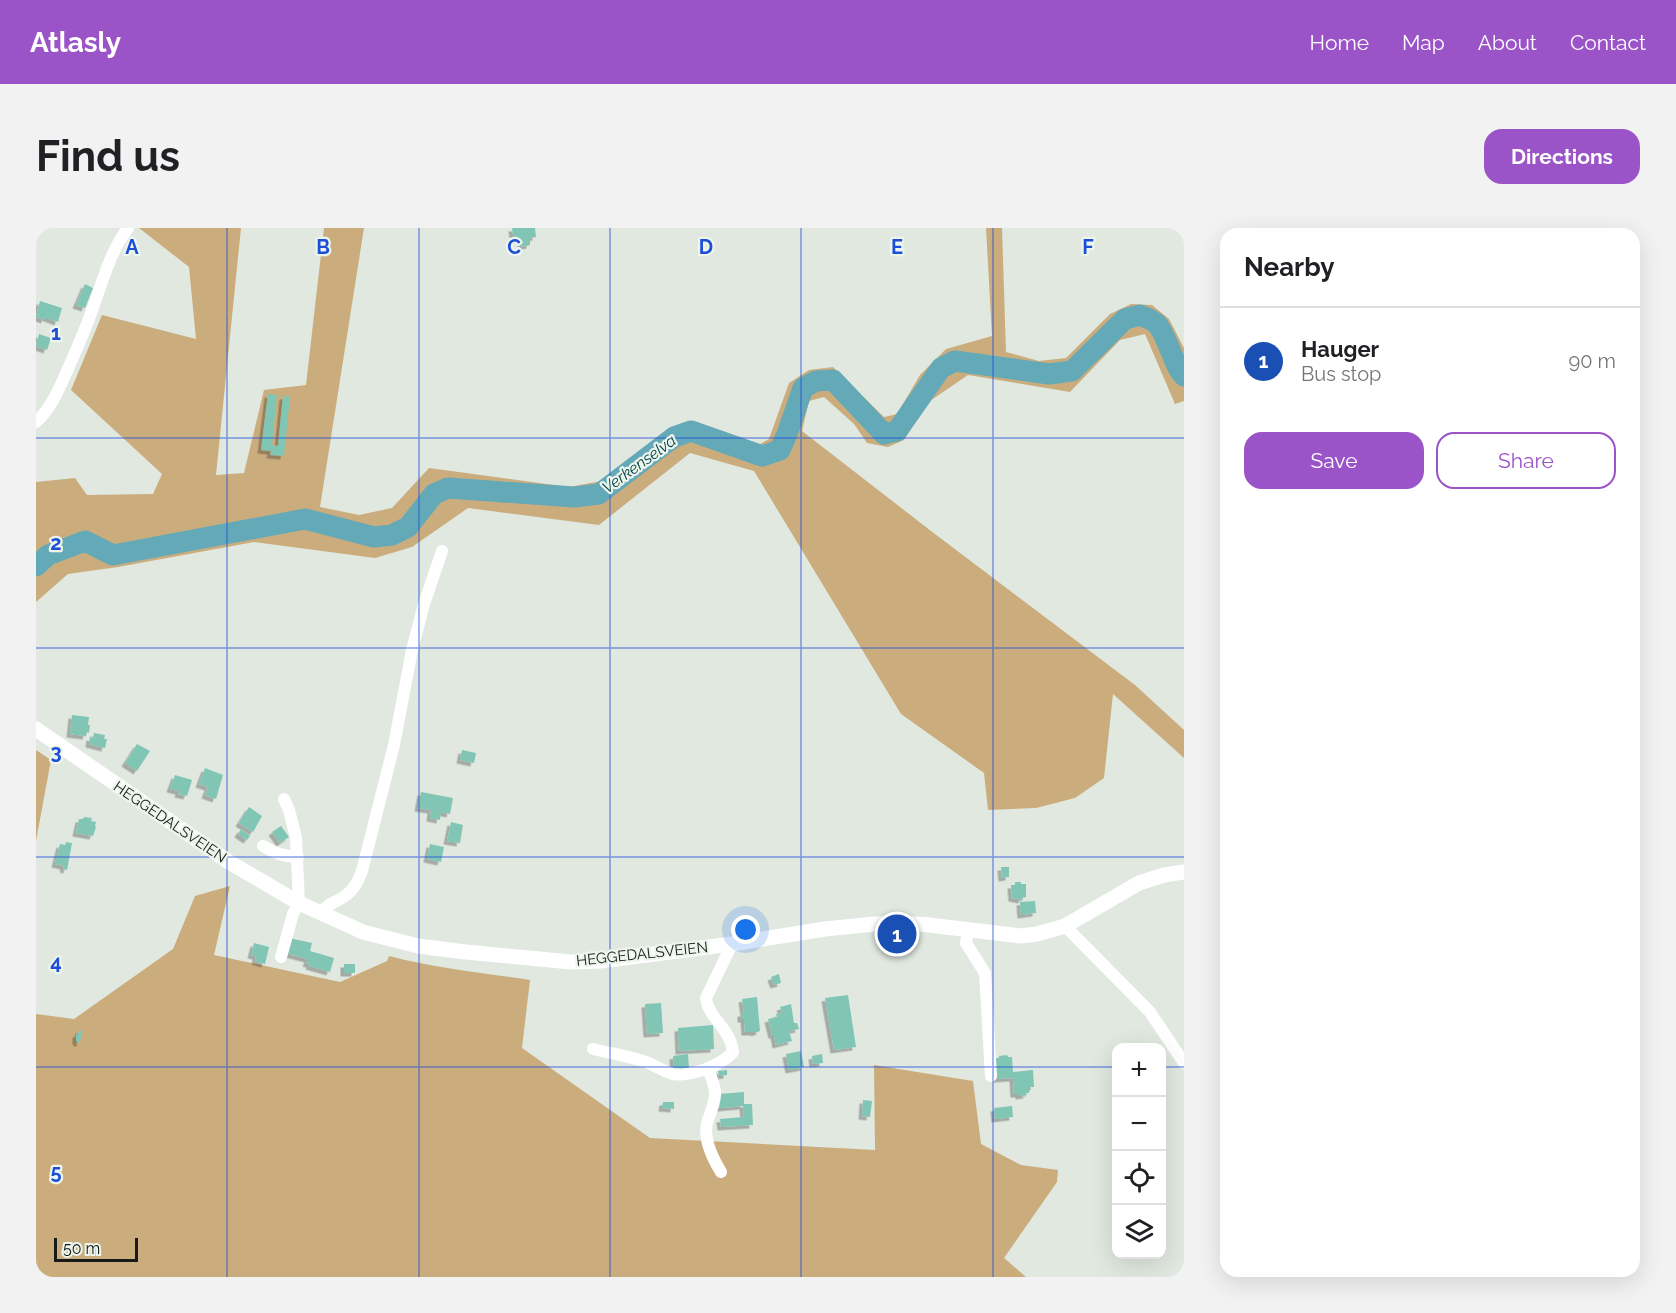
<!DOCTYPE html>
<html lang="en">
<head>
<meta charset="utf-8">
<style>
	body { margin:0; font-family:Raleway,sans-serif; background:#f2f2f2; color:#202124 }
	.controls { position:absolute; right:18px; bottom:18px; display:grid; overflow:hidden; border-radius:12px; box-shadow:0 6px 24px #0002 }
	.controls button { width:54px; height:54px; display:grid; place-items:center; padding:0; border:0; border-bottom:2px solid #e0e0e0; background:#fff; color:#202124; font:30px sans-serif }
	.scale { position:absolute; left:18px; bottom:15px; width:84px; box-sizing:border-box; padding-left:6px; border:3px solid #171a17; border-top:0; font-size:16px; line-height:21px; white-space:nowrap; color:#171a17; -webkit-text-stroke:4px #edf5ed; paint-order:stroke }
	.you { position:absolute; left:710px; top:702px; width:21px; height:21px; margin:-15px; border:4px solid #fff; border-radius:50%; background:#1a73e8; box-shadow:0 0 0 9px #1a73e833 }
	.badge { display:grid; place-items:center; width:39px; height:39px; border-radius:50%; background:#9b54c8; color:#fff; font-size:20px; font-weight:700 }
	.pin { position:absolute; translate:-50% -50%; border:3px solid #fff; box-shadow:0 2px 6px #0006 }
	.list { margin:0; padding:0; list-style:none }
	h2 { display:flex; justify-content:space-between; align-items:center; height:78px; margin:0; padding:0 24px; font-size:26px }
	h2 small { font-size:20px; font-weight:400; color:#757577 }
	.list li { display:grid; grid-template-columns:39px 1fr auto; gap:18px; align-items:center; box-sizing:border-box; height:108px; padding:0 24px; border-top:2px solid #e0e0e0 }
	.list b { display:block; font-size:22px; white-space:nowrap }
	.list p { margin:0; font-size:20px; white-space:nowrap; color:#757577 }
	.list em { font-size:20px; font-style:normal; color:#757577 }
	.actions { display:flex; gap:12px; padding:18px 24px }
	.actions a { flex:1; padding:14px 0; border:2px solid #9b54c8; border-radius:18px; text-align:center; font-size:21px; color:#9b54c8 }
	.actions .main { background:#9b54c8; color:#fff }
	.icon { flex:none; width:33px; height:33px; fill:none; stroke:currentColor; stroke-width:2; stroke-linecap:round; stroke-linejoin:round }
	.map { position:relative; flex:none; width:1148px; height:1049px; overflow:hidden; border-radius:18px }
	header { display:flex; align-items:center; gap:36px; box-sizing:border-box; height:84px; padding:0 30px; background:#9b54c8; color:#fff }
	header strong { font-size:28px }
	nav { display:flex; gap:33px; margin-inline-start:auto; font-size:21px }
	.intro { display:flex; align-items:center; justify-content:space-between; box-sizing:border-box; height:144px; padding:0 36px }
	h1 { margin:0; font-size:42px }
	.button { padding:15px 27px; border-radius:18px; background:#9b54c8; color:#fff; font-size:21px; font-weight:700 }
	main { display:flex; gap:36px; padding:0 36px }
	aside { flex:1; background:#fff; border-radius:18px; box-shadow:0 6px 24px #0002 }
	.map>svg:first-child { display:block }
</style>
</head>
<body>
<header>
<strong>Atlasly</strong>
<nav><a>Home</a><a>Map</a><a>About</a><a>Contact</a></nav>
</header>
<div class="intro"><h1>Find us</h1><a class="button">Directions</a></div>
<main>
<div class="map">
<svg width="1148" height="1049" viewBox="0 0 1148 1049">
	<defs>
		<filter id="shadow"><feDropShadow dx="-3.5" dy="3.5" stdDeviation="0" flood-color="#0004"/></filter>
	</defs>
	<rect width="100%" height="100%" fill="#e0e8e0"/>
	<!-- forest -->
	<g fill="#cbad7d">
		<polygon points="103,0 205,0 180,247 208,245 228,162 270,157 288,0 328,0 284,279 323,287 356,280 393,240 533,259 571,252 637,200 657,193 724,216 733,211 753,155 773,142 797,139 848,189 861,186 884,147 910,121 956,108 950,0 966,0 970,124 1003,133 1030,130 1074,86 1095,76 1116,77 1133,91 1148,120 1148,173 1139,176 1109,106 1084,112 1034,164 932,147 891,175 868,212 852,219 831,215 818,196 788,169 773,173 766,203 895,303 1099,457 1148,502 1148,530 1077,466 1068,550 1039,570 1000,580 952,582 948,545 865,486 718,243 654,225 563,297 432,280 376,319 339,330 218,314 82,339 32,346 0,374 0,254 39,250 51,267 117,266 126,246 35,162 66,87 160,111 153,39"/>
		<polygon points="0,522 15,532 0,613"/>
		<path d="M194 658 178 727 304 754 351 733 353 728C399 740 447 745 494 752L486 820 614 910 839 922 838 837 937 853 945 916 985 937 1022 942 1021 954 968 1030 990 1049H0V786L38 791 137 721 159 668Z"/>
	</g>
	<g fill="none" stroke-linecap="round" stroke-linejoin="round">
		<!-- river -->
		<path stroke="#64a9b7" stroke-width="21" d="M0 338 12 327 49 313 77 327 269 291 338 309 356 307 372 299 398 266 412 260 538 269 563 266 638 209 655 203 726 228 744 222 751 206 767 160 780 153 797 152 848 206 861 203 905 140 919 133 1013 146 1036 143 1089 91 1104 87C1109 89 1117 92 1121 96 1131 107 1138 139 1148 148"/>
	</g>
	<!-- building -->
	<g fill="#81c5b5" filter="url(#shadow)">
		<polygon points="476,0 499,0 500,9 494,10 494,17 486,19 484,12 478,13"/>
		<polygon points="49,56 57,60 49,80 40,77"/>
		<polygon points="4,73 26,80 22,94 9,89 9,92 0,89"/>
		<polygon points="3,106 15,110 11,122 0,118"/>
		<polygon points="232,166 241,167 236,217 242,218 247,168 254,168 248,228 234,227 235,223 225,222"/>
		<polygon points="36,487 53,489 52,497 54,497 53,505 51,504 50,508 34,506"/>
		<polygon points="58,505 69,507 68,511 71,511 69,520 53,516 54,509 57,510"/>
		<polygon points="101,516 114,523 101,543 89,535"/>
		<polygon points="426,522 440,525 438,535 424,532"/>
		<polygon points="169,540 187,547 180,571 169,567 172,559 163,556"/>
		<polygon points="139,547 156,552 151,568 142,566 143,563 134,561"/>
		<polygon points="385,564 417,570 414,586 405,584 404,592 394,590 395,582 382,580"/>
		<polygon points="213,579 226,588 217,604 203,595"/>
		<polygon points="48,589 56,590 55,593 60,594 59,598 60,599 57,608 40,605 43,591 47,591"/>
		<polygon points="415,594 427,597 424,615 411,613"/>
		<polygon points="245,598 253,609 244,615 236,604"/>
		<polygon points="205,601 214,608 211,612 202,606"/>
		<polygon points="30,614 36,615 31,642 27,641 28,638 19,636 24,616 29,617"/>
		<polygon points="394,616 408,619 405,634 391,631"/>
		<polygon points="965,639 973,639 973,649 966,650"/>
		<polygon points="979,654 985,654 985,656 990,656 990,669 986,670 986,672 976,670 975,657 979,657"/>
		<polygon points="999,673 1000,685 985,687 984,674"/>
		<polygon points="253,710 276,715 274,723 298,730 294,744 273,738 274,736 270,735 272,731 249,725"/>
		<polygon points="218,715 233,719 229,736 219,733 220,728 215,727"/>
		<rect x="308" y="736" width="11" height="9"/>
		<polygon points="743,746 745,755 738,757 735,749"/>
		<polygon points="812,767 820,819 798,822 789,770"/>
		<polygon points="721,769 724,803 718,805 718,804 709,804 708,791 705,791 705,785 708,785 706,771"/>
		<polygon points="625,775 627,805 611,806 609,776"/>
		<polygon points="755,776 758,795 761,795 763,801 753,803 756,813 740,817 738,807 736,807 732,791 741,789 740,786 746,785 744,779"/>
		<polygon points="677,797 678,821 643,823 642,800"/>
		<polygon points="43,802 46,802 44,815 41,815 41,813 40,813 40,806 42,806"/>
		<polygon points="765,823 768,839 753,842 750,826"/>
		<polygon points="652,826 653,840 638,842 637,828"/>
		<polygon points="786,826 787,835 777,836 776,828"/>
		<polygon points="971,827 972,829 976,829 977,844 997,842 998,859 993,859 993,865 990,865 991,867 983,868 983,866 978,866 977,850 961,851 959,830 963,830 963,828"/>
		<polygon points="691,842 691,847 683,848 682,843"/>
		<polygon points="708,864 708,876 716,876 717,897 685,899 684,891 708,889 707,878 684,880 683,866"/>
		<polygon points="827,872 836,873 834,889 826,888"/>
		<polygon points="627,874 638,874 638,881 626,880"/>
		<polygon points="976,878 977,889 959,891 958,880"/>
	</g>
	<g fill="none" stroke-linecap="round" stroke-linejoin="round">
		<!-- minor -->
		<g stroke="#fff" stroke-width="12">
			<path d="M0 194C15 181 23 161 31 143 39 125 47 107 54 88 65 59 73 25 92 0"/>
			<path d="M227 618C239 626 248 628 262 629"/>
			<path d="M285 685C290 676 301 674 309 668 319 661 322 653 326 643L358 517 376 422 388 376 406 323"/>
			<polyline points="1029,698 1114,784 1148,835"/>
			<polyline points="932,702 930,715 949,745 955,848"/>
			<polyline points="245,729 257,686 263,675 260,610 253,582 248,571"/>
			<path d="M557 821C573 825 591 828 607 833 618 836 627 844 637 846 655 849 686 837 697 824 695 801 672 790 670 770L696 716"/>
			<path d="M672 840C674 847 678 855 679 863 680 875 674 884 671 895 667 912 677 931 685 944"/>
		</g>
		<!-- major -->
		<polyline stroke="#fff" stroke-width="15" points="0,501 193,634 263,675 327,704 382,718 430,724 535,734 564,733 696,716 789,701 839,696 867,695 893,697 985,708 1001,706 1029,698 1103,655 1128,647 1148,644"/>
	</g>
	<!-- grid -->
	<path fill="none" stroke="#1d4ed8" stroke-width="1.5" stroke-opacity="0.55" d="M191 0V1049M383 0V1049M574 0V1049M765 0V1049M957 0V1049M0 210H1148M0 420H1148M0 629H1148M0 839H1080M1126 839H1148"/>
	<g text-anchor="middle" dominant-baseline="central" stroke-width="4.5" stroke-linejoin="round" paint-order="stroke">
		<!-- street labels -->
		<g font-size="15" fill="#171a17" stroke="#edf5ed">
			<text transform="translate(134 594) rotate(34)">HEGGEDALSVEIEN</text>
			<text transform="translate(606 726) rotate(-6)">HEGGEDALSVEIEN</text>
		</g>
		<!-- water labels -->
		<g font-size="16" font-style="italic" fill="#00424c" stroke="#edf5ed">
			<text transform="translate(603 236) rotate(-36)">Verkenselva</text>
		</g>
	</g>
	<g font-size="20" text-anchor="middle" font-weight="bold" fill="#1d4ed8" stroke="#edf5ed" stroke-width="4.5" stroke-linejoin="round" paint-order="stroke">
		<text x="96" y="26">A</text>
		<text x="287" y="26">B</text>
		<text x="478" y="26">C</text>
		<text x="670" y="26">D</text>
		<text x="861" y="26">E</text>
		<text x="1052" y="26">F</text>
		<text x="20" y="112">1</text>
		<text x="20" y="322">2</text>
		<text x="20" y="531">3</text>
		<text x="20" y="741">4</text>
		<text x="20" y="951">5</text>
	</g>
</svg>
<div class="controls">
<button>+</button>
<button>−</button>
<button><svg class="icon" aria-label="locate" viewBox="0 0 24 24"><circle cx="12" cy="12" r="6"/><path d="M12 2v4M12 18v4M2 12h4M18 12h4"/></svg></button>
<button><svg class="icon" aria-label="layers" viewBox="0 0 24 24"><path d="M12 4l9 5-9 5-9-5zM3 14l9 5 9-5"/></svg></button>
</div>
<div class="scale">50 m</div>
<div class="you"></div>
<div class="pin badge" style="left:861px;top:706px;background:#1a4fb4">1</div>
</div>
<aside>
<h2>Nearby<small></small></h2>
<ul class="list">
<li><span class="badge" style="background:#1a4fb4">1</span><div><b>Hauger</b><p>Bus stop</p></div><em>90 m</em></li>
</ul>
<div class="actions"><a class="main">Save</a><a>Share</a></div>
</aside>
</main>
</body>
</html>
